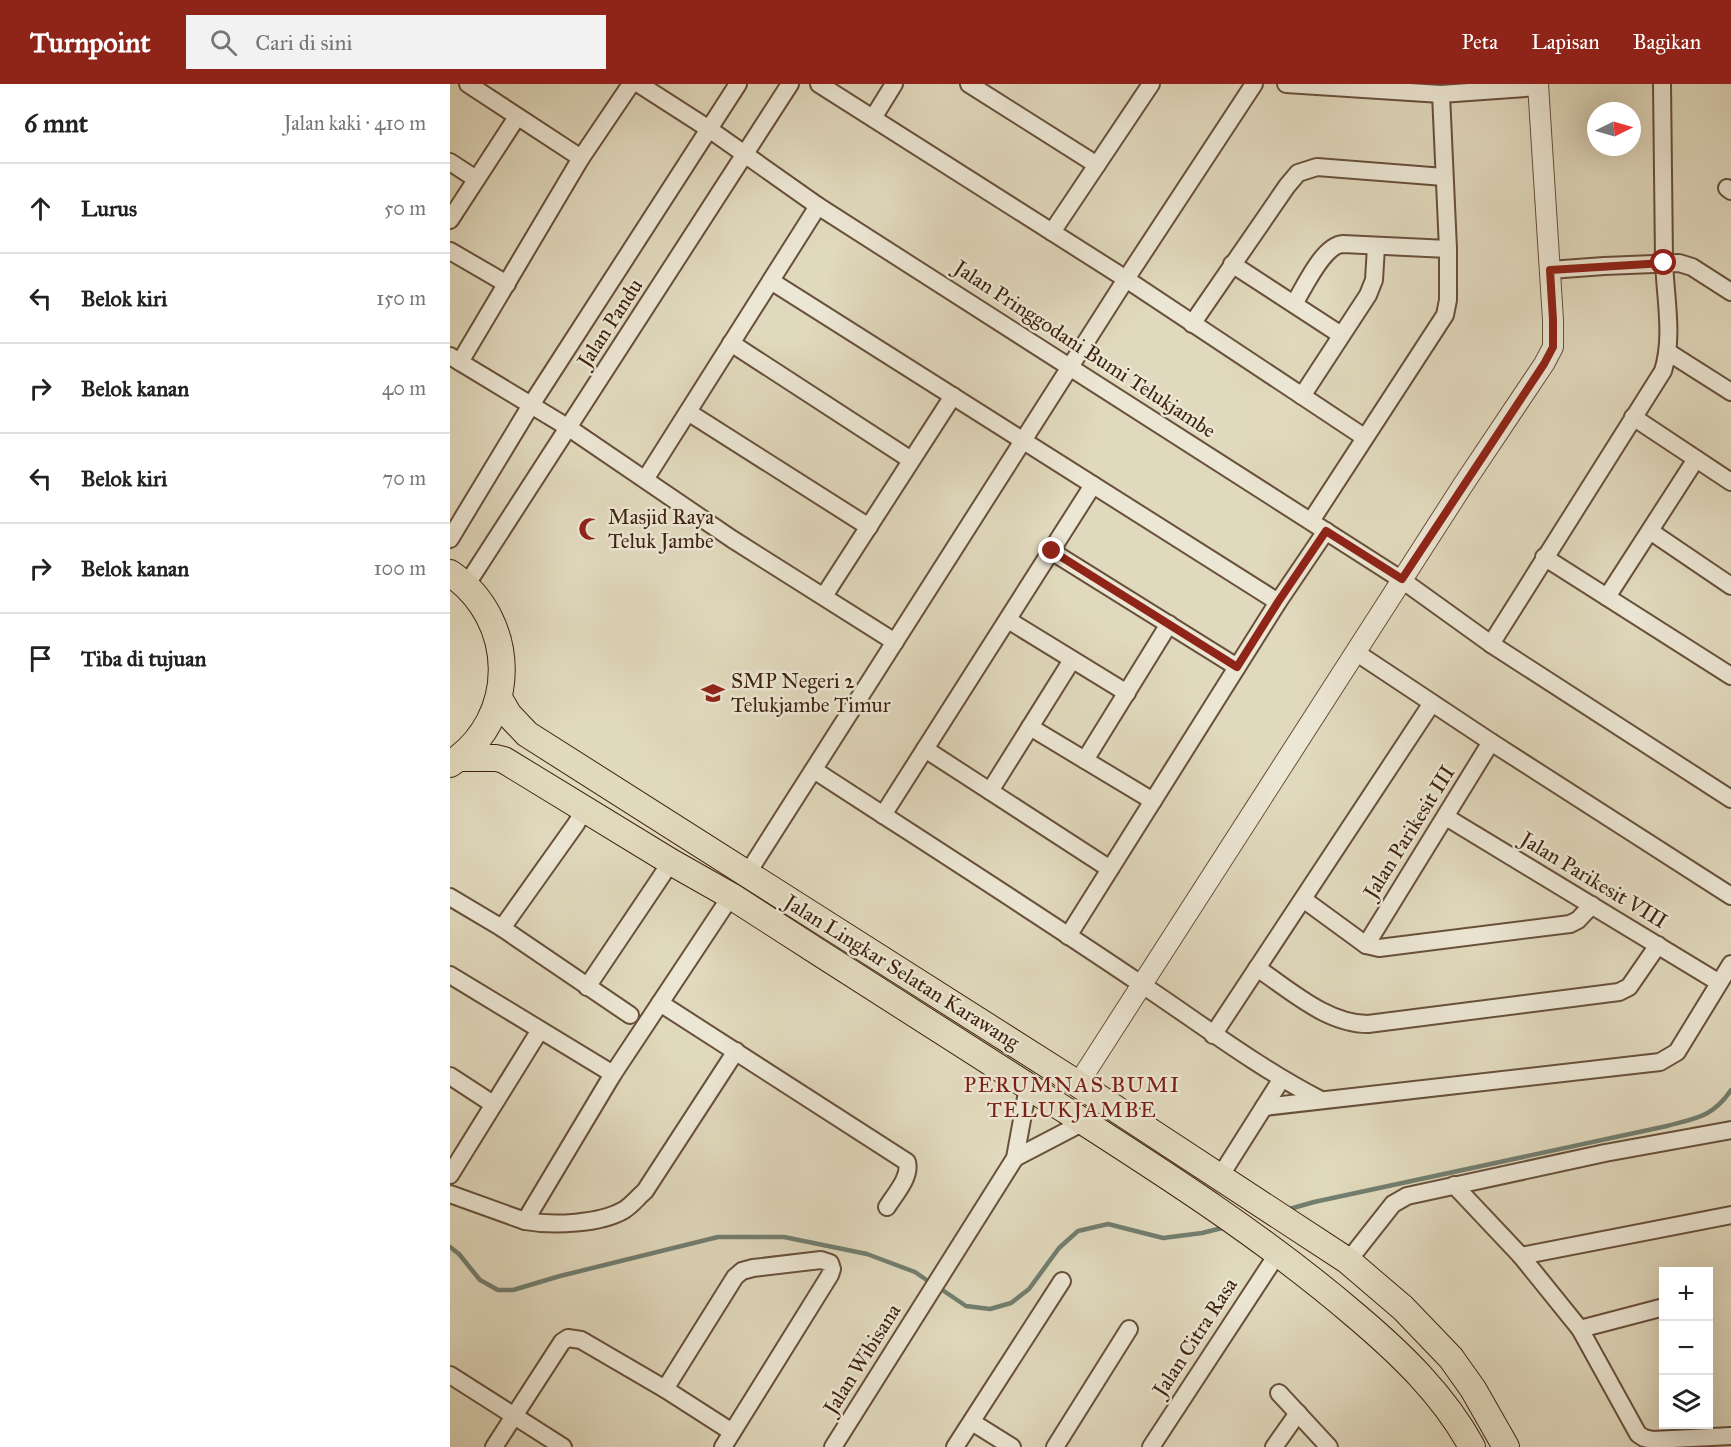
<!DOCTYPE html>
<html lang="id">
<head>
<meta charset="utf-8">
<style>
	body { margin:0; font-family:"IM FELL Great Primer",serif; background:#f2f2f2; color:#222 }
	.controls { position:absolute; right:18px; bottom:18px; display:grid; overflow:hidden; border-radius:0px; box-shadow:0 6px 24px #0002 }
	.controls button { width:54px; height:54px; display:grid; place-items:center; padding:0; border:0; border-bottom:2px solid #e0e0e0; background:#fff; color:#222; font:30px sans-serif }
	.compass { position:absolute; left:1137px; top:18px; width:54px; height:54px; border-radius:50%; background:#fff; box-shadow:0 6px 24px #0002; rotate:85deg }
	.stop { position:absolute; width:18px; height:18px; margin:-14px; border:4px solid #8f2418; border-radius:50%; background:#fff }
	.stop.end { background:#8f2418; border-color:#fff; box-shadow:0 2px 6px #0008 }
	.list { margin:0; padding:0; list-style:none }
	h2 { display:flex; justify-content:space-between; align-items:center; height:78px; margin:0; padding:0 24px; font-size:26px }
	h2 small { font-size:20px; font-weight:400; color:#767676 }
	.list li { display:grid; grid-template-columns:39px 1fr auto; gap:18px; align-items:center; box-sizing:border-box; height:90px; padding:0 24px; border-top:2px solid #e0e0e0 }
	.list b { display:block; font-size:22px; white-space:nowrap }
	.list em { font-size:20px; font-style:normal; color:#767676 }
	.icon { flex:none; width:33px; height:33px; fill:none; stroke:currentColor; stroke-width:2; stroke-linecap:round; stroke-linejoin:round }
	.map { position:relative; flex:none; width:1281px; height:1363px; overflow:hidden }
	header { display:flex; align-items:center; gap:36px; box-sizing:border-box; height:84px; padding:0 30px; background:#8f2418; color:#fff }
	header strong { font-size:28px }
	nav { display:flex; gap:33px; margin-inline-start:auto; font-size:21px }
	.search { width:420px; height:54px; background:#f2f2f2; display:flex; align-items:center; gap:15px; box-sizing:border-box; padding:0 21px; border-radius:0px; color:#767676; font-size:22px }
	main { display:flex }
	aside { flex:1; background:#fff }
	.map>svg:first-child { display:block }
</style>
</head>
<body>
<header>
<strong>Turnpoint</strong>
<div class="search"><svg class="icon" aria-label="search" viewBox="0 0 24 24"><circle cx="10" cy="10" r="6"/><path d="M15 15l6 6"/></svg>Cari di sini</div>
<nav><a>Peta</a><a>Lapisan</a><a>Bagikan</a></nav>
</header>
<main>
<aside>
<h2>6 mnt<small>Jalan kaki · 410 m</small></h2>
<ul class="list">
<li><svg class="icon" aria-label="ahead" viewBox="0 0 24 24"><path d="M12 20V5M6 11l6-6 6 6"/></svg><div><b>Lurus</b></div><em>50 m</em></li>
<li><svg class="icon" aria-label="left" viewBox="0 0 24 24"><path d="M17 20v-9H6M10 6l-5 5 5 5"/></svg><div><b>Belok kiri</b></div><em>150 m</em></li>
<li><svg class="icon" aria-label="right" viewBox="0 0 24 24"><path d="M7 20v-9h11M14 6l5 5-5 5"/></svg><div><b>Belok kanan</b></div><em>40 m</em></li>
<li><svg class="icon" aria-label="left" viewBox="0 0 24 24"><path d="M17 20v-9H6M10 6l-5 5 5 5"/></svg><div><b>Belok kiri</b></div><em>70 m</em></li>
<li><svg class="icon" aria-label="right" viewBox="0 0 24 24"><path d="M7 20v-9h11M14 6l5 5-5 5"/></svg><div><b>Belok kanan</b></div><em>100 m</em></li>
<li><svg class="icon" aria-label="arrive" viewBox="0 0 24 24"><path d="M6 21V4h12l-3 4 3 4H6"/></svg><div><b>Tiba di tujuan</b></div></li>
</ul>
</aside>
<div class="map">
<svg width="1281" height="1363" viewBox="0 0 1281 1363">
	<rect width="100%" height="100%" fill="#e1d9bd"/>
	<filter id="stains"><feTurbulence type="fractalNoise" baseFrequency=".00333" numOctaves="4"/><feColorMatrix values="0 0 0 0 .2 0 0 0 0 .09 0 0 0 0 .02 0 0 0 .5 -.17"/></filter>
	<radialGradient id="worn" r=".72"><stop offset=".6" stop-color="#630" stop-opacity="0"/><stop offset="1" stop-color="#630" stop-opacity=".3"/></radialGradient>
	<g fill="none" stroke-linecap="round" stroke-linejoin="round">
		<!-- stream -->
		<g stroke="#727e6f" stroke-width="4.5">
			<path d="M836 1126 864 1118 1217 1042C1246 1034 1263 1033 1281 1006"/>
			<polyline points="0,1163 9,1170 30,1196 48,1206 63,1206 110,1192 268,1153 334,1153 417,1170 465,1188 481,1199"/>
			<polyline points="488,1203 516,1222 540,1225 561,1219 579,1205 609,1164 628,1147 658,1140 713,1154 752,1149 776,1143"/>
		</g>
		<!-- minor casing -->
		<g stroke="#68503a" stroke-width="20">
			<g id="minor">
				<polyline points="18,0 131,74"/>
				<polyline points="189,0 259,45 368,122 952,496 1041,560 1281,715"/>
				<polyline points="369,0 676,195 914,353"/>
				<polyline points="519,0 647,81"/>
				<polyline points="836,0 991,10 1088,3"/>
				<polyline points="423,34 444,0"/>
				<polyline points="0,78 26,95"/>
				<polyline points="1277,104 1281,107"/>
				<polyline points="0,136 67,33"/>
				<polyline points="602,148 701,0"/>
				<polyline points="0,167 57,200"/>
				<polyline points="782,180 891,251"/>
				<polyline points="1100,186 1154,182 1229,179 1242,183 1281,208"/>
				<polyline points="321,197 828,518"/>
				<path d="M844 220C854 204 873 161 893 160L998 165"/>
				<polyline points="742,240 837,102 848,89 867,83 994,93"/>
				<polyline points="281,259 461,376"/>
				<polyline points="1218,268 1281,308"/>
				<polyline points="0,272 119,344 282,455 445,558"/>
				<polyline points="10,278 131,74 181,0"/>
				<polyline points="852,312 918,211 924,196 926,163"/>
				<polyline points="238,328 419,443"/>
				<polyline points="1183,333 1281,398"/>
				<polyline points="196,394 368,122"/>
				<polyline points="861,437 995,231 998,216 998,165 991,10"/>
				<polyline points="1200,447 1281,502"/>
				<polyline points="0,455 81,321 288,0"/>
				<polyline points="601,467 787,583"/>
				<polyline points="1094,473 1281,592"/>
				<polyline points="17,500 340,0"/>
				<polyline points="374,512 503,312"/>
				<polyline points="1157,513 1246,375"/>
				<polyline points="558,536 677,609"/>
				<path d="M1041 560 1213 287C1224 252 1215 213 1214 176 1213 118 1213 59 1212 0"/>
				<polyline points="907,569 1041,658 1281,812"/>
				<polyline points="580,643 703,717"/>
				<polyline points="475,665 660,785"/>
				<polyline points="635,676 719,540"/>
				<path d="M364 686C473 757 583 827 691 900 751 940 807 983 871 1016"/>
				<polyline points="540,707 622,576"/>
				<polyline points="433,731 643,401"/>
				<polyline points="996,733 1268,898"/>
				<polyline points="297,790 676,195 804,0"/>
				<polyline points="0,813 52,844 180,931"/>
				<polyline points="853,815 916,861 929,864 1120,840 1128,836 1142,821"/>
				<polyline points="52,844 126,740 134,726"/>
				<polyline points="618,852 828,518 876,447"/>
				<polyline points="916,861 1041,658"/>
				<path d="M807 884C840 906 877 940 918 940L1169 908 1179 903 1208 861"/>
				<polyline points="0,891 163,990"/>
				<polyline points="137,903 221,778"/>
				<path d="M210 919 457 1078C461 1093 445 1110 437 1123"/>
				<polyline points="763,951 982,619"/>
				<polyline points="0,992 43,1020"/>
				<polyline points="814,1023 1210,978 1227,968 1281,880"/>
				<polyline points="565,1074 634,1038"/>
				<polyline points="0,1091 90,946"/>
				<polyline points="769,1094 831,996"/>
				<polyline points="1004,1101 1071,1172 1130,1245 1188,1350 1194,1354 1203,1356 1281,1352"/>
				<polyline points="0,1110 75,1137 163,990 281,812"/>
				<path d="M75 1137C103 1142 150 1140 174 1126 182 1121 188 1113 195 1107L286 967"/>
				<polyline points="1071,1172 1281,1131"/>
				<polyline points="898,1177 943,1120 957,1112 1155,1069 1281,1046"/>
				<polyline points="1130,1245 1214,1223"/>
				<polyline points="0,1291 113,1363"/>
				<polyline points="215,1305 285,1193 292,1187 303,1184 371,1176 380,1179 382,1185 380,1191 273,1363"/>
				<polyline points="829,1309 879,1363"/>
				<polyline points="522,1338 562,1363"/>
				<polyline points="44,1363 112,1258 118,1254 131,1256 215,1305 282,1348"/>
				<polyline points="383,1363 565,1074 578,1003"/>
				<polyline points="505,1363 612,1197"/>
				<polyline points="605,1363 679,1245"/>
				<polyline points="701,1363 828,1169"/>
				<polyline points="824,1363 848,1329"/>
			</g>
		</g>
		<!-- tertiary casing -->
		<g stroke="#68503a" stroke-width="22">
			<polyline id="tertiary" points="628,1000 1013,401 1094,280 1103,263 1103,236 1088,0"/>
		</g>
		<!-- primary casing -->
		<g stroke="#3f230f" stroke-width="28">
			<g id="primary">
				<path d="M0 489C68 535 70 635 0 680"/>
				<polyline points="49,614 59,631 77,650 628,1000 898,1177 953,1224 1001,1274 1023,1305 1056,1363"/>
				<path d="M9 674H46L54 676 221 778 281 812C391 883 501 953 612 1024 712 1088 814 1153 905 1231 950 1269 994 1311 1022 1363"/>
			</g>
		</g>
		<!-- minor -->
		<use href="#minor" stroke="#ece6d4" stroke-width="16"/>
		<!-- tertiary -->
		<use href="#tertiary" stroke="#ece6d4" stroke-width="20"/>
		<!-- primary -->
		<use href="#primary" stroke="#e1d9bd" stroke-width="26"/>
	</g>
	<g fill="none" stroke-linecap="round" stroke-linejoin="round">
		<!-- route -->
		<polyline stroke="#8f2418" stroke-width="8" points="602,467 787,583 828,518 876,447 952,495 1094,280 1103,263 1103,236 1100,186 1214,179"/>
	</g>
	<!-- icons -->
	<defs>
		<g id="mosque-bare" transform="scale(1.8)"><path d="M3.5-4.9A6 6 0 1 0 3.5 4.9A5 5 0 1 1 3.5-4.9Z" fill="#8f2418" stroke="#ece6d4" stroke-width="2.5" paint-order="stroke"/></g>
		<g id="school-bare" transform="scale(1.8)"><path d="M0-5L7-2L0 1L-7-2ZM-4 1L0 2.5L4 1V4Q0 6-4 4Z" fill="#8f2418" stroke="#ece6d4" stroke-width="2.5" paint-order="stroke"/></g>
	</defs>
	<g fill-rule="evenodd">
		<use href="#mosque-bare" x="140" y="445"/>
		<use href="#school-bare" x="263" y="609"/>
	</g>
	<g text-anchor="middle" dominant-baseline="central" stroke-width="5" stroke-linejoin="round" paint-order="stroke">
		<!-- street labels -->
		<g font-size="21" fill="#3f230f" stroke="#ece6d4">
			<text transform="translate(160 239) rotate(-57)">Jalan Pandu</text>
			<text transform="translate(635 265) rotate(33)">Jalan Pringgodani Bumi Telukjambe</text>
			<text transform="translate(959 748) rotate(-58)">Jalan Parikesit III</text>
			<text transform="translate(1144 796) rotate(31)">Jalan Parikesit VIII</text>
			<text transform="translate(452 888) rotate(32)">Jalan Lingkar Selatan Karawang</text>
			<text transform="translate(745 1253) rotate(-57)">Jalan Citra Rasa</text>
			<text transform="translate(412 1275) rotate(-58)">Jalan Wibisana</text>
		</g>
		<!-- poi labels -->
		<g font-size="21" fill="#3f230f" stroke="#ece6d4" text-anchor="start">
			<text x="158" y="433">Masjid Raya<tspan x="158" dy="24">Teluk Jambe</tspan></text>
			<text x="281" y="597">SMP Negeri 2<tspan x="281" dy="24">Telukjambe Timur</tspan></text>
		</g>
		<!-- neighbourhood labels -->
		<g font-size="22" letter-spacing="1.5" fill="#7a1f14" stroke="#ece6d4">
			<text x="622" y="1000">PERUMNAS BUMI<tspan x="622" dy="25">TELUKJAMBE</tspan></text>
		</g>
	</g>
	<rect width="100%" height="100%" filter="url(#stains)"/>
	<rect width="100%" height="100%" fill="url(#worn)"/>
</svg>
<div class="controls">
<button>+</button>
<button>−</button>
<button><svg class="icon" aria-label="layers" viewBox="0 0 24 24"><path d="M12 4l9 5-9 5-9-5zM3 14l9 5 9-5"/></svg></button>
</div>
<svg class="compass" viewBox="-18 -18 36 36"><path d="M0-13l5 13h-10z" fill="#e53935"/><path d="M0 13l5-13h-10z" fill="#767676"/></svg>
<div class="stop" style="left:1214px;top:179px"></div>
<div class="stop end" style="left:602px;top:467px"></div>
</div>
</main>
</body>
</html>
